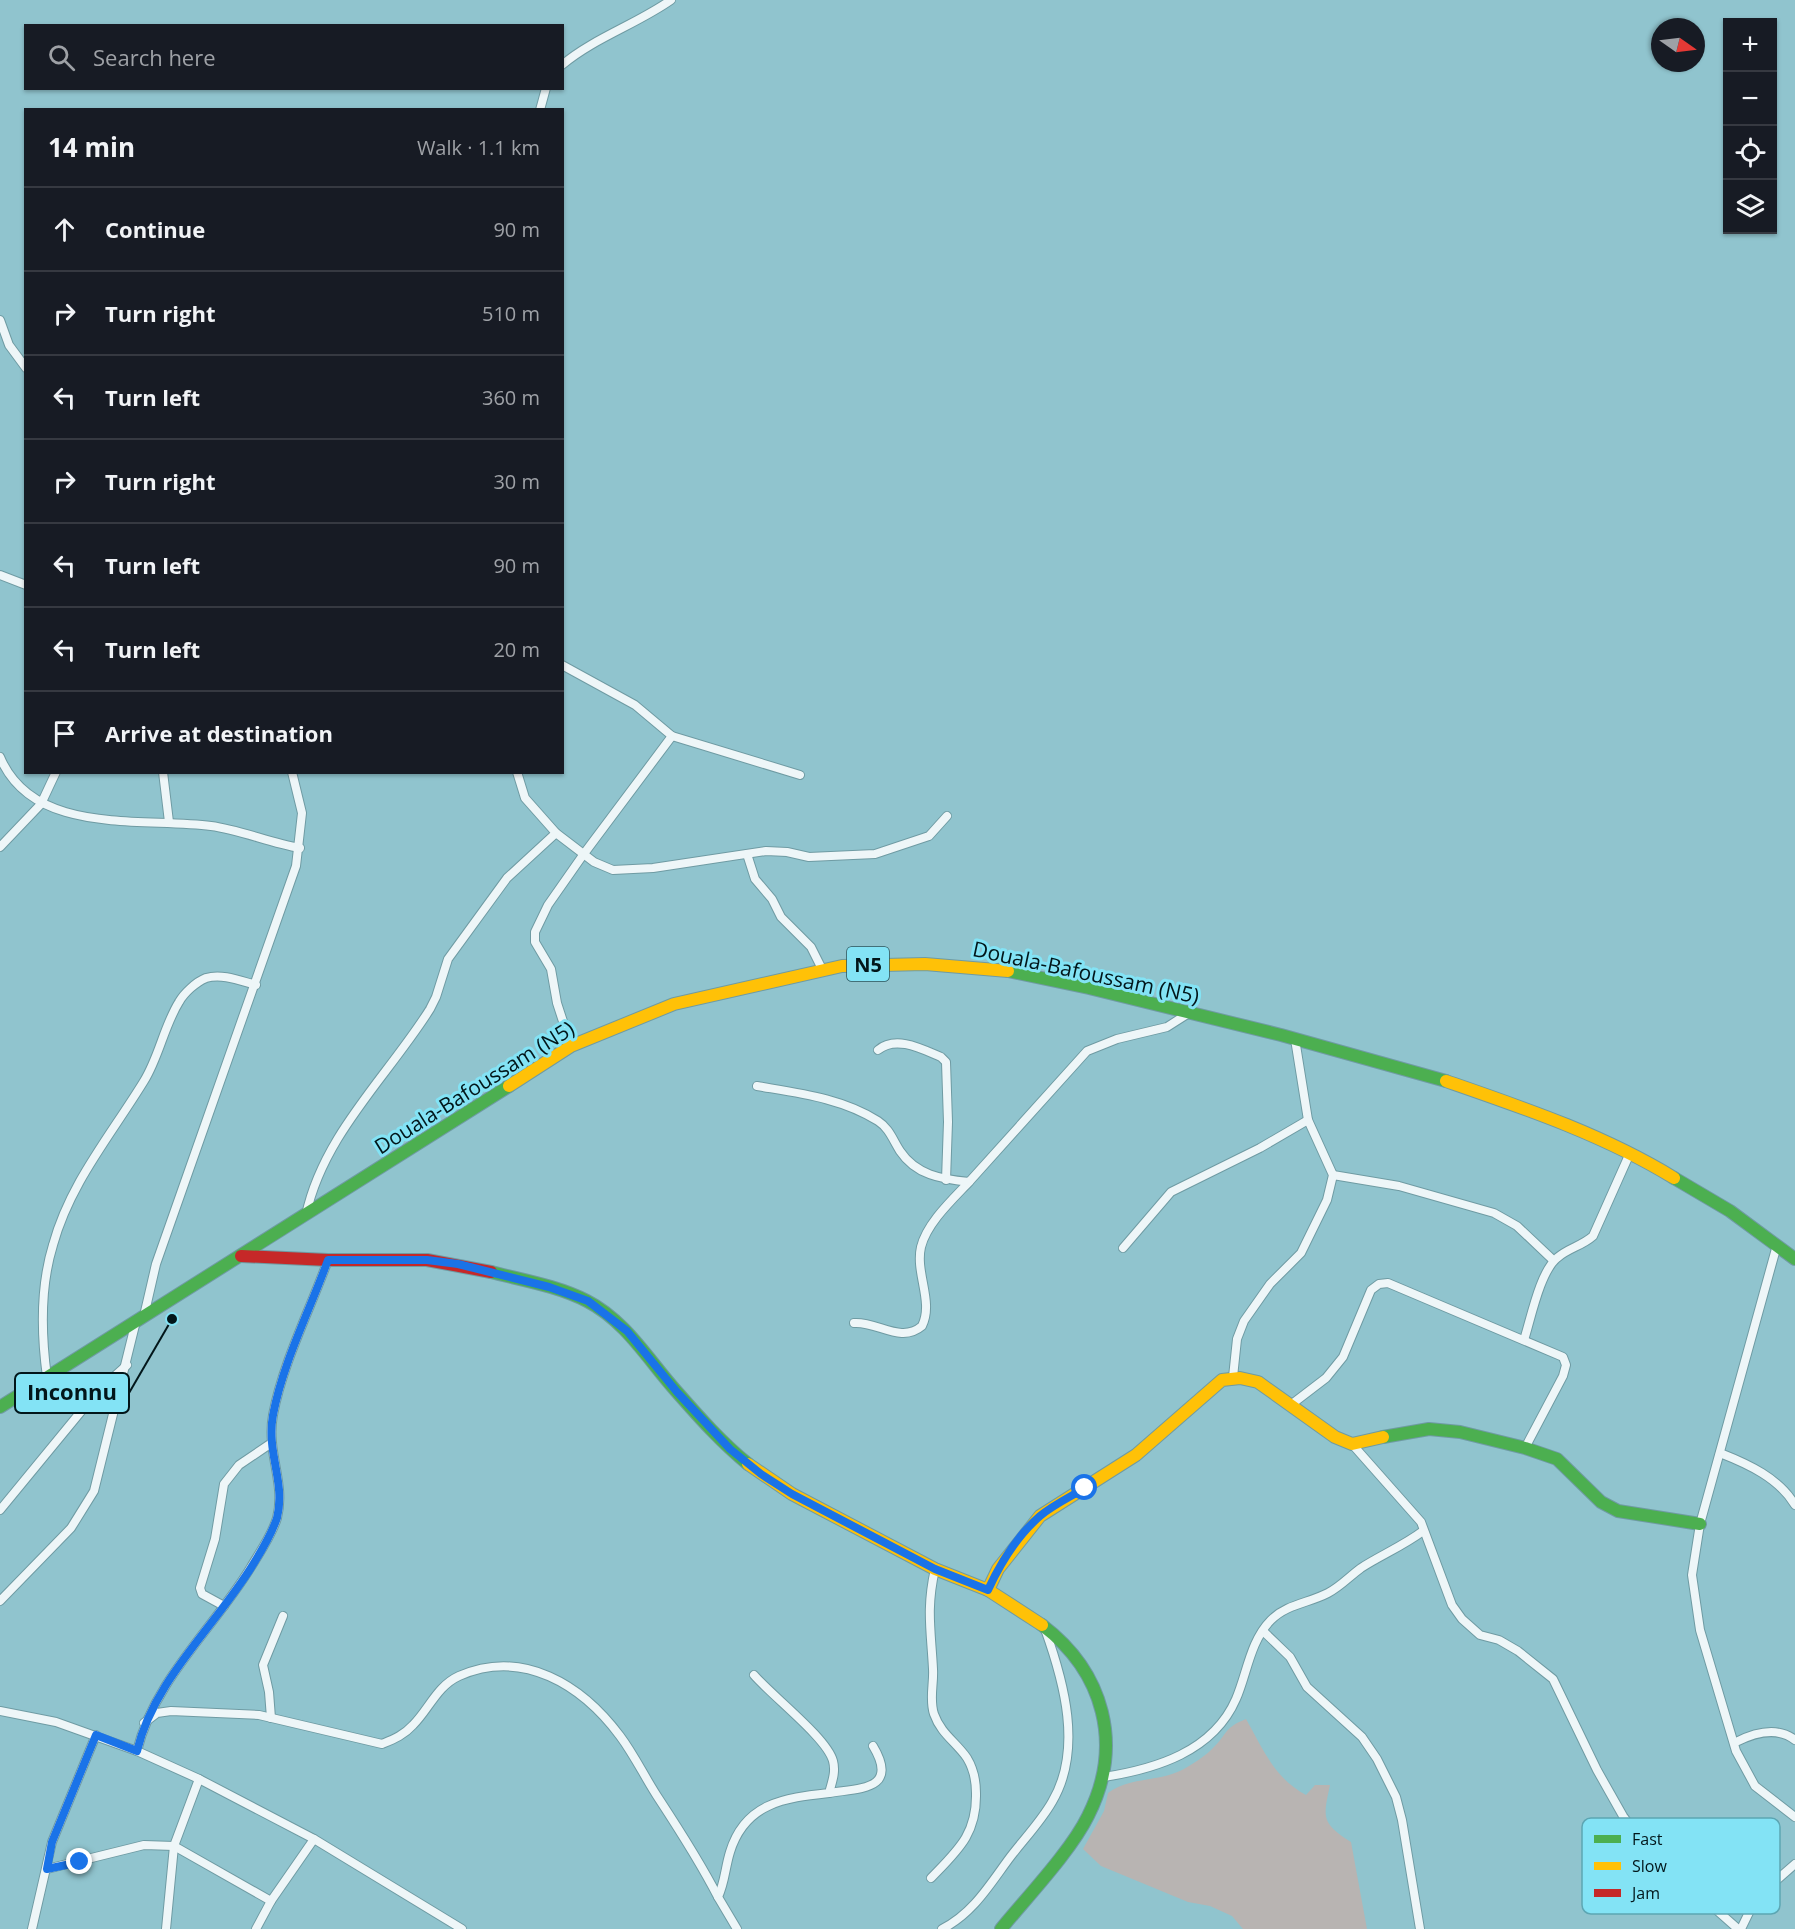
<!DOCTYPE html>
<html lang="en">
<head>
<meta charset="utf-8">
<style>
	body { margin:0; font-family:"Open Sans",sans-serif; background:#242831; color:#f1f3f6 }
	.controls { position:absolute; right:18px; top:18px; display:grid; overflow:hidden; border-radius:0px; box-shadow:0 2px 4px #0004 }
	.controls button { width:54px; height:54px; display:grid; place-items:center; padding:0; border:0; border-bottom:2px solid #363941; background:#171b24; color:#f1f3f6; font:30px sans-serif }
	.compass { position:absolute; left:1651px; top:18px; width:54px; height:54px; border-radius:50%; background:#171b24; box-shadow:0 2px 4px #0004; rotate:104deg }
	.stop { position:absolute; width:18px; height:18px; margin:-14px; border:4px solid #1a73e8; border-radius:50%; background:#fff }
	.stop.end { background:#1a73e8; border-color:#fff; box-shadow:0 2px 6px #0008 }
	.list { margin:0; padding:0; list-style:none }
	h2 { display:flex; justify-content:space-between; align-items:center; height:78px; margin:0; padding:0 24px; font-size:26px }
	h2 small { font-size:20px; font-weight:400; color:#9ea1a6 }
	.list li { display:grid; grid-template-columns:39px 1fr auto; gap:18px; align-items:center; box-sizing:border-box; height:84px; padding:0 24px; border-top:2px solid #363941 }
	.list b { display:block; font-size:22px; white-space:nowrap }
	.list em { font-size:20px; font-style:normal; color:#9ea1a6 }
	.icon { flex:none; width:33px; height:33px; fill:none; stroke:currentColor; stroke-width:2; stroke-linecap:round; stroke-linejoin:round }
	.map { position:relative; flex:none; width:1795px; height:1929px; overflow:hidden }
	.search { position:absolute; background:#171b24; box-shadow:0 2px 4px #0004; left:24px; top:24px; width:540px; height:66px; display:flex; align-items:center; gap:15px; box-sizing:border-box; padding:0 21px; border-radius:0px; color:#9ea1a6; font-size:22px }
	.panel { position:absolute; background:#171b24; box-shadow:0 2px 4px #0004; left:24px; top:108px; width:540px; height:666px; border-radius:0px }
	.map>svg:first-child { display:block }
</style>
</head>
<body>
<div class="map">
<svg width="1795" height="1929" viewBox="0 0 1795 1929">
	<rect width="100%" height="100%" fill="#90c4ce"/>
	<!-- green -->
	<path fill="#b8b4b2" d="M1246 1719C1263 1749 1274 1778 1306 1795L1315 1785H1330C1323 1818 1321 1823 1351 1842L1367 1929H1243L1232 1916 1210 1906 1188 1902 1101 1866 1083 1849 1104 1811 1108 1793C1129 1777 1158 1782 1182 1770 1193 1764 1204 1757 1212 1749 1228 1734 1223 1728 1246 1719Z"/>
	<g fill="none" stroke-linecap="round" stroke-linejoin="round">
		<!-- street casing -->
		<g stroke="#6f9ba3" stroke-width="10">
			<g id="street">
				<path d="M562 65C594 38 637 24 671 0"/>
				<polyline points="540,110 546,88"/>
				<polyline points="0,320 9,345 26,368"/>
				<polyline points="0,575 26,585"/>
				<polyline points="562,665 635,705 672,736 800,775"/>
				<path d="M0 757C33 836 141 817 211 826 241 830 270 843 300 848"/>
				<polyline points="163,772 169,822"/>
				<polyline points="517,772 525,798 556,833 594,862 613,870 653,868 766,851 787,852 809,857 875,854 929,836 947,816"/>
				<polyline points="0,847 41,804 56,772"/>
				<polyline points="747,854 755,879 772,899 781,917 811,947 822,969"/>
				<polyline points="571,1046 557,1003 551,969 535,942 535,932 548,905 583,855 672,736"/>
				<path d="M878 1050C896 1035 922 1049 941 1057L946 1062 948 1122 946 1180"/>
				<path d="M757 1086C798 1093 842 1098 878 1121 889 1128 893 1140 900 1151 916 1175 941 1179 969 1182L1087 1051 1117 1039 1167 1027 1189 1013"/>
				<polyline points="1333,1175 1399,1186 1494,1213 1517,1226 1553,1260"/>
				<path d="M306 1215C323 1135 388 1076 430 1009L436 997 448 959 507 878 556 833"/>
				<polyline points="1777,1245 1700,1524 1692,1575 1700,1630 1736,1751 1755,1786 1795,1817"/>
				<polyline points="1123,1248 1171,1192 1260,1148 1308,1120"/>
				<polyline points="144,1316 156,1264 296,866 302,813 292,772"/>
				<path d="M854 1323C877 1321 901 1344 922 1326 934 1302 915 1273 921 1247 927 1223 952 1200 969 1182"/>
				<path d="M1524 1340C1531 1318 1540 1272 1557 1258 1568 1248 1582 1246 1593 1236L1630 1153"/>
				<path d="M47 1377C41 1333 40 1287 53 1245 70 1183 111 1135 144 1081 159 1057 164 1026 179 1002 184 993 196 982 206 978 222 973 241 981 256 985"/>
				<polyline points="1233,1377 1237,1339 1244,1321 1270,1284 1301,1253 1327,1200 1333,1175 1308,1120 1295,1039"/>
				<polyline points="1292,1404 1326,1378 1343,1357 1371,1290 1379,1284 1388,1283 1563,1357 1566,1365 1563,1376 1525,1448"/>
				<polyline points="1352,1444 1421,1522 1452,1605 1462,1619 1480,1635 1499,1640 1518,1651 1553,1679 1597,1770 1623,1816 1642,1842 1676,1880 1703,1898 1738,1929"/>
				<path d="M1720 1453C1748 1464 1779 1478 1795 1505"/>
				<polyline points="0,1510 97,1392 127,1365"/>
				<polyline points="0,1601 71,1528 94,1491 136,1321"/>
				<polyline points="224,1606 202,1594 200,1588 215,1539 224,1484 239,1465 270,1444"/>
				<polyline points="1263,1631 1290,1657 1307,1687 1362,1737 1377,1759 1396,1797 1402,1820 1420,1929"/>
				<polyline points="0,1711 56,1722 137,1751 199,1779 314,1839 462,1929"/>
				<polyline points="271,1718 269,1692 263,1665 283,1616"/>
				<path d="M144 1723 157 1713 171 1711 259 1715 382 1744C394 1739 404 1735 413 1725 429 1709 437 1686 459 1676 523 1648 582 1685 620 1736 635 1756 645 1778 659 1799 680 1831 700 1862 718 1897"/>
				<path d="M1736 1742C1754 1733 1777 1726 1795 1740"/>
				<path d="M137 1751C154 1680 214 1628 251 1567 260 1552 272 1535 277 1518 286 1482 266 1453 273 1415 283 1362 310 1310 328 1260"/>
				<path d="M1104 1777C1155 1769 1213 1752 1236 1699 1247 1674 1250 1641 1271 1620 1287 1604 1309 1603 1328 1593 1340 1587 1350 1576 1361 1568 1381 1555 1403 1546 1423 1531"/>
				<path d="M829 1793C858 1788 900 1791 873 1746"/>
				<polyline points="47,1869 144,1845 174,1846 271,1901"/>
				<path d="M931 1878C958 1850 977 1834 976 1793 976 1781 973 1768 967 1758 956 1742 941 1734 934 1714 929 1699 934 1684 933 1669 931 1630 926 1609 935 1569"/>
				<polyline points="32,1929 52,1842 96,1735"/>
				<polyline points="166,1929 174,1846 199,1779"/>
				<polyline points="256,1929 271,1901 314,1839"/>
				<path d="M737 1929 718 1897C725 1882 725 1868 730 1852 745 1803 784 1798 829 1793 832 1782 836 1772 833 1761 827 1738 772 1696 754 1675"/>
				<path d="M942 1929C972 1914 989 1886 1008 1860 1022 1841 1040 1823 1052 1802 1083 1750 1064 1682 1045 1629"/>
				<polyline points="1741,1929 1756,1898 1795,1864"/>
			</g>
		</g>
		<!-- fast casing -->
		<g stroke="#6f9ba3" stroke-width="14">
			<g id="fast">
				<polyline points="1008,971 1089,988 1281,1035 1446,1081"/>
				<polyline points="1674,1178 1730,1211 1795,1259"/>
				<path d="M491 1272C522 1280 558 1286 587 1301 626 1321 649 1361 677 1392 699 1417 722 1443 748 1464"/>
				<polyline points="0,1407 509,1086"/>
				<polyline points="1383,1437 1429,1429 1460,1432 1525,1448 1557,1459 1601,1502 1618,1511 1700,1524"/>
				<path d="M1001 1929C1027 1897 1071 1851 1088 1816 1124 1745 1104 1672 1042 1625"/>
			</g>
		</g>
		<!-- slow casing -->
		<g stroke="#6f9ba3" stroke-width="14">
			<g id="slow">
				<path d="M1446 1081C1524 1108 1604 1135 1674 1178"/>
				<polyline points="509,1086 571,1046 674,1004 842,966 925,964 1008,971"/>
				<polyline points="748,1464 792,1494 935,1569 988,1590 1042,1625"/>
				<polyline points="988,1590 998,1569 1040,1516 1136,1455 1222,1380 1240,1378 1258,1382 1335,1437 1352,1444 1383,1437"/>
			</g>
		</g>
		<!-- jam casing -->
		<g stroke="#6f9ba3" stroke-width="14">
			<polyline id="jam" points="241,1256 328,1260 427,1260 491,1272"/>
		</g>
		<!-- street -->
		<use href="#street" stroke="#eef6f8" stroke-width="8"/>
		<!-- fast -->
		<use href="#fast" stroke="#4caf50" stroke-width="12"/>
		<!-- slow -->
		<use href="#slow" stroke="#ffc107" stroke-width="12"/>
		<!-- jam -->
		<use href="#jam" stroke="#c62828" stroke-width="12"/>
	</g>
	<g fill="none" stroke-linecap="round" stroke-linejoin="round">
		<!-- route -->
		<path stroke="#1a73e8" stroke-width="8" d="M80 1862 47 1869 52 1842 96 1735 137 1751C154 1679 216 1626 254 1563 262 1550 272 1533 277 1518 286 1482 266 1453 273 1415 283 1362 310 1310 328 1260H427L458 1264 549 1287 588 1301 627 1331 677 1392 730 1449 761 1474 792 1494 935 1569 988 1590C1000 1564 1018 1535 1040 1516 1053 1505 1070 1497 1085 1488"/>
	</g>
	<g text-anchor="middle" dominant-baseline="central" stroke-width="6" stroke-linejoin="round" paint-order="stroke">
		<!-- shield labels -->
		<rect fill="#83e3f5" stroke="#29545c" stroke-width="1.5" x="847" y="947" width="42" height="34" rx="4.5"/>
		<g font-size="20" font-weight="bold" fill="#02161a">
			<text x="868" y="964">N5</text>
		</g>
		<!-- street labels -->
		<g font-size="21" fill="#02161a" stroke="#83e3f5">
			<text transform="translate(1086 972) rotate(12)">Douala-Bafoussam (N5)</text>
			<text transform="translate(474 1087) rotate(-32)">Douala-Bafoussam (N5)</text>
		</g>
	</g>
	<!-- legend -->
	<rect x="1582" y="1818" width="198" height="96" rx="9" fill="#83e3f5" stroke="#5ca6b3" stroke-width="1.5"/>
	<rect x="1594" y="1835" width="27" height="8" fill="#4caf50"/>
	<rect x="1594" y="1862" width="27" height="8" fill="#ffc107"/>
	<rect x="1594" y="1889" width="27" height="8" fill="#c62828"/>
	<g font-size="16" fill="#02161a">
		<text x="1632" y="1845">Fast</text>
		<text x="1632" y="1872">Slow</text>
		<text x="1632" y="1899">Jam</text>
	</g>
	<!-- callouts -->
	<path fill="none" stroke="#02161a" stroke-width="2" d="M172 1319L129 1393"/>
	<circle fill="#02161a" stroke="#83e3f5" stroke-width="2" cx="172" cy="1319" r="6"/>
	<rect fill="#83e3f5" stroke="#02161a" stroke-width="2" x="15" y="1373" width="114" height="40" rx="6"/>
	<g font-size="22" text-anchor="middle" font-weight="bold" fill="#02161a">
		<text x="72" y="1400">Inconnu</text>
	</g>
</svg>
<div class="controls">
<button>+</button>
<button>−</button>
<button><svg class="icon" aria-label="locate" viewBox="0 0 24 24"><circle cx="12" cy="12" r="6"/><path d="M12 2v4M12 18v4M2 12h4M18 12h4"/></svg></button>
<button><svg class="icon" aria-label="layers" viewBox="0 0 24 24"><path d="M12 4l9 5-9 5-9-5zM3 14l9 5 9-5"/></svg></button>
</div>
<svg class="compass" viewBox="-18 -18 36 36"><path d="M0-13l5 13h-10z" fill="#e53935"/><path d="M0 13l5-13h-10z" fill="#9ea1a6"/></svg>
<div class="stop" style="left:1085px;top:1488px"></div>
<div class="stop end" style="left:80px;top:1862px"></div>
<div class="search"><svg class="icon" aria-label="search" viewBox="0 0 24 24"><circle cx="10" cy="10" r="6"/><path d="M15 15l6 6"/></svg>Search here</div>
<section class="panel">
<h2>14 min<small>Walk · 1.1 km</small></h2>
<ul class="list">
<li><svg class="icon" aria-label="ahead" viewBox="0 0 24 24"><path d="M12 20V5M6 11l6-6 6 6"/></svg><div><b>Continue</b></div><em>90 m</em></li>
<li><svg class="icon" aria-label="right" viewBox="0 0 24 24"><path d="M7 20v-9h11M14 6l5 5-5 5"/></svg><div><b>Turn right</b></div><em>510 m</em></li>
<li><svg class="icon" aria-label="left" viewBox="0 0 24 24"><path d="M17 20v-9H6M10 6l-5 5 5 5"/></svg><div><b>Turn left</b></div><em>360 m</em></li>
<li><svg class="icon" aria-label="right" viewBox="0 0 24 24"><path d="M7 20v-9h11M14 6l5 5-5 5"/></svg><div><b>Turn right</b></div><em>30 m</em></li>
<li><svg class="icon" aria-label="left" viewBox="0 0 24 24"><path d="M17 20v-9H6M10 6l-5 5 5 5"/></svg><div><b>Turn left</b></div><em>90 m</em></li>
<li><svg class="icon" aria-label="left" viewBox="0 0 24 24"><path d="M17 20v-9H6M10 6l-5 5 5 5"/></svg><div><b>Turn left</b></div><em>20 m</em></li>
<li><svg class="icon" aria-label="arrive" viewBox="0 0 24 24"><path d="M6 21V4h12l-3 4 3 4H6"/></svg><div><b>Arrive at destination</b></div></li>
</ul>
</section>
</div>
</body>
</html>
